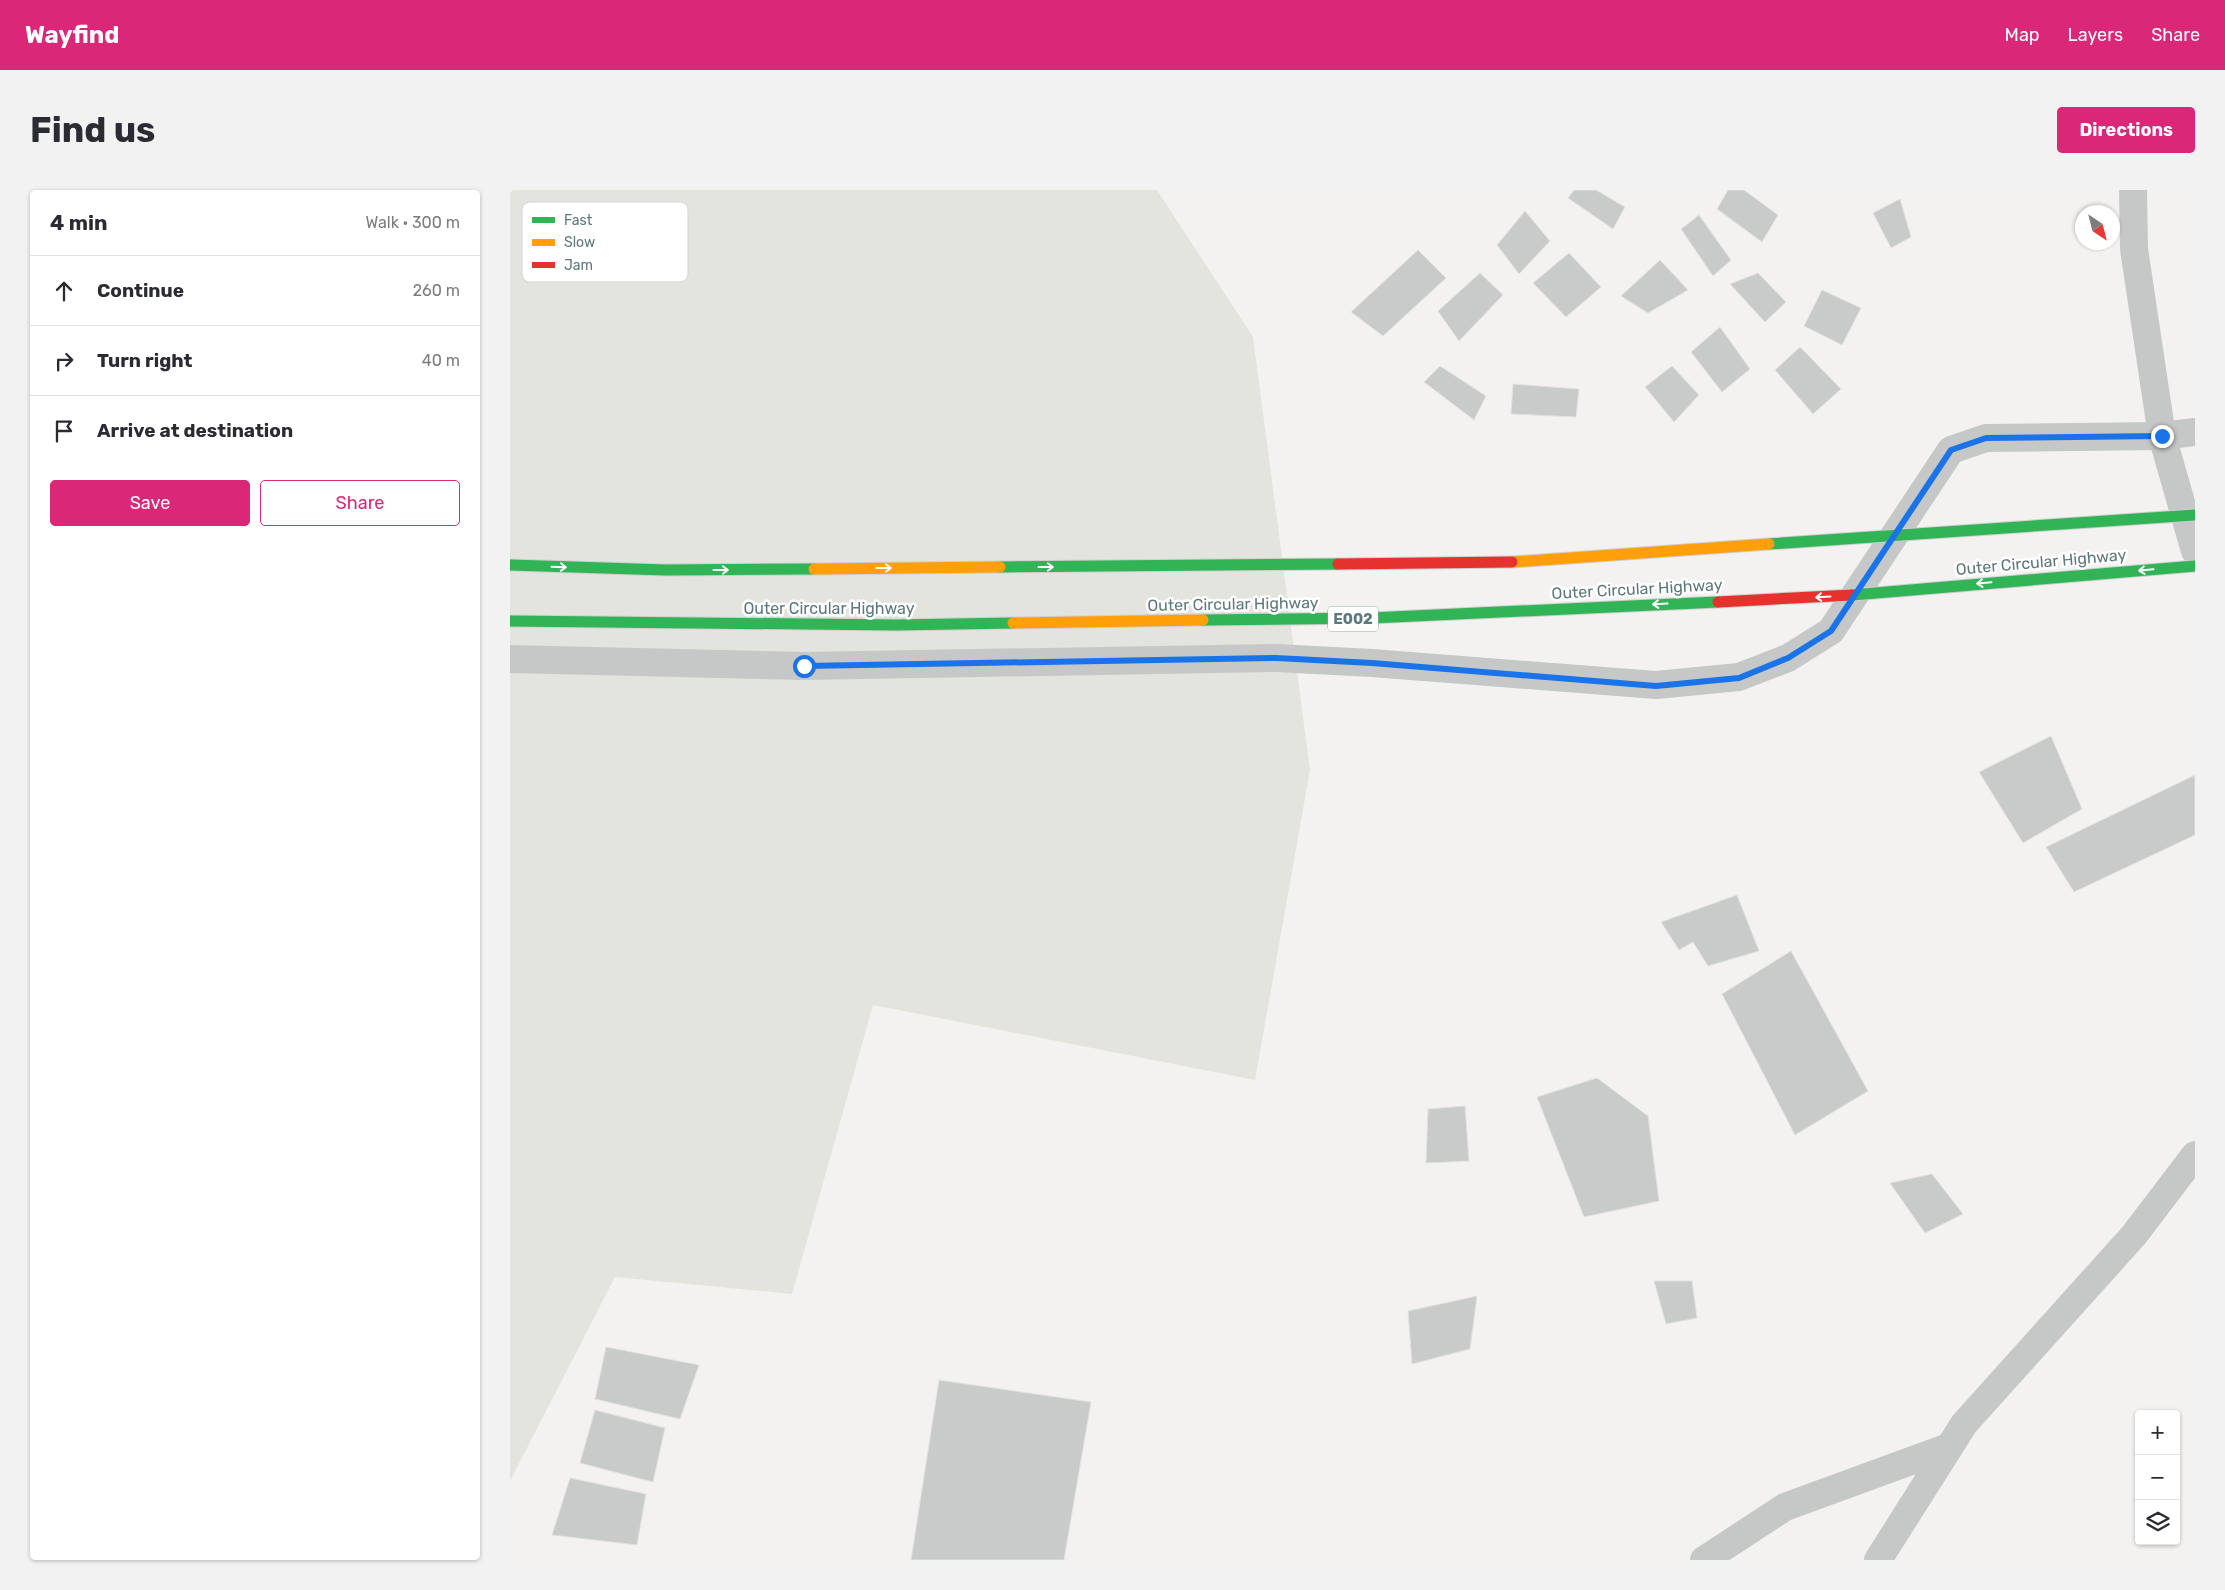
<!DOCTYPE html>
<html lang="en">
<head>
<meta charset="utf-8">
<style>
	body { margin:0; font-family:Rubik,sans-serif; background:#f2f2f3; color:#2b2b33 }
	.controls { position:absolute; right:15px; bottom:15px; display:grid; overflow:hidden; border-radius:5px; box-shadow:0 1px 4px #0004 }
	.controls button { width:45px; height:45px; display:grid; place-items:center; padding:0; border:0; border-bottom:1px solid #e1e1e2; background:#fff; color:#2b2b33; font:25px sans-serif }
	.compass { position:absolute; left:1565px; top:15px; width:45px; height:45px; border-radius:50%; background:#fff; box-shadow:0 1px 4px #0004; rotate:145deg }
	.stop { position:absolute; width:15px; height:15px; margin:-11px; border:4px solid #1a73e8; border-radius:50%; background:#fff }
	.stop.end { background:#1a73e8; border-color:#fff; box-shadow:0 1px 5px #0008 }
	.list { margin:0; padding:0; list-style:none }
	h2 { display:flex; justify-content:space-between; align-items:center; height:65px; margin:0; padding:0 20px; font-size:21px }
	h2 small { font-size:16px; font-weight:400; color:#7c7c81 }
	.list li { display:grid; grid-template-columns:32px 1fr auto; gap:15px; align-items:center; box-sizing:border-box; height:70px; padding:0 20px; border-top:1px solid #e1e1e2 }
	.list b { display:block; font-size:19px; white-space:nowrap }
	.list em { font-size:16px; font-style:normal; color:#7c7c81 }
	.actions { display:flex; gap:10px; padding:15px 20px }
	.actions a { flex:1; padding:11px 0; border:1px solid #db2777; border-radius:5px; text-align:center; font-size:18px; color:#db2777 }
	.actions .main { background:#db2777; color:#fff }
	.icon { flex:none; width:28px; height:28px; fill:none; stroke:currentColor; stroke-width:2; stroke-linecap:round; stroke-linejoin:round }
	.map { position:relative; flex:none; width:1685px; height:1370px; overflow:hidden; border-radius:5px }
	header { display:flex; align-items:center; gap:30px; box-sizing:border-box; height:70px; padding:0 25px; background:#db2777; color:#fff }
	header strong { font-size:24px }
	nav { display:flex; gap:28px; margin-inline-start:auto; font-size:18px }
	.intro { display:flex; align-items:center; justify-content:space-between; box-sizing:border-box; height:120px; padding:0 30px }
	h1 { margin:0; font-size:35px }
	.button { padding:12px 22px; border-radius:5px; background:#db2777; color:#fff; font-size:18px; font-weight:700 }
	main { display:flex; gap:30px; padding:0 30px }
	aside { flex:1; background:#fff; border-radius:5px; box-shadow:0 1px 4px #0004 }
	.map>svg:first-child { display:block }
</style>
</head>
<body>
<header>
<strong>Wayfind</strong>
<nav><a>Map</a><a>Layers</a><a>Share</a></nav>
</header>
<div class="intro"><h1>Find us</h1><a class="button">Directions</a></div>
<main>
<aside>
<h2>4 min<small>Walk · 300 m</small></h2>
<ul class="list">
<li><svg class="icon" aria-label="ahead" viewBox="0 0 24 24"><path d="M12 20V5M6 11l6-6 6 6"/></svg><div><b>Continue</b></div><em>260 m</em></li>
<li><svg class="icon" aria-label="right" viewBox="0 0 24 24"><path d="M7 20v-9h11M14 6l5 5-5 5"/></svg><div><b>Turn right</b></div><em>40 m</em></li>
<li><svg class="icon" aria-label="arrive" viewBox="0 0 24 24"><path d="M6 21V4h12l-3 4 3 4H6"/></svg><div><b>Arrive at destination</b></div></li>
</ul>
<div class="actions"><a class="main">Save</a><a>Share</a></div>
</aside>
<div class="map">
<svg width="1685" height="1370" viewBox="0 0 1685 1370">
	<rect width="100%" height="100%" fill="#f3f2f1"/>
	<!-- green -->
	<polygon fill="#e3e4de" points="0,0 647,0 743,147 800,580 745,890 363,815 282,1104 105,1087 0,1291"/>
	<!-- building -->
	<g fill="#c9cbca" stroke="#e2e2e1">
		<polygon points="1064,0 1086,0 1115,17 1103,39 1058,8"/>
		<polygon points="1218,0 1234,0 1268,25 1252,52 1207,19"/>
		<polygon points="1390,9 1401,47 1381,58 1363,23"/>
		<polygon points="1015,21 1040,51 1009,84 987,55"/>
		<polygon points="1189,25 1221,70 1203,86 1171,39"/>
		<polygon points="908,60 936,88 873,146 841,122"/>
		<polygon points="1059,63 1091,97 1056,127 1023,93"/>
		<polygon points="1150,70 1178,100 1138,123 1111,106"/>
		<polygon points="970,83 993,105 949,151 928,121"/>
		<polygon points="1248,83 1276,112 1255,132 1220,94"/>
		<polygon points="1312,100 1351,118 1332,155 1294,136"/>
		<polygon points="1210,137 1240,179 1212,202 1181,162"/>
		<polygon points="1290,157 1331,199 1303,224 1265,180"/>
		<polygon points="930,176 976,206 964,230 914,192"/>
		<polygon points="1162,176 1189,205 1164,232 1135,197"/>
		<polygon points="1003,194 1069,199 1066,227 1001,224"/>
		<polygon points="1541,546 1572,619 1513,653 1469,582"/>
		<polygon points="1685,585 1685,645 1564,702 1536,657"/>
		<polygon points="1227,705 1249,761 1198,776 1183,752 1169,760 1151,732"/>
		<polygon points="1281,761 1358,901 1285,945 1212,804"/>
		<polygon points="1087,888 1138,926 1149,1011 1074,1027 1027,907"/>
		<polygon points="955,916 959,971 916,973 918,919"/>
		<polygon points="1422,984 1453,1024 1415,1043 1380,993"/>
		<polygon points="1144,1091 1182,1091 1187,1128 1156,1134"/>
		<polygon points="967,1106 960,1159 902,1174 898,1121"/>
		<polygon points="96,1157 189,1175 170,1229 85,1209"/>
		<polygon points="429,1190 581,1212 554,1370 401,1370"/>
		<polygon points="85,1220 155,1238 143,1292 70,1273"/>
		<polygon points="60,1288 136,1304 127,1355 42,1345"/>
	</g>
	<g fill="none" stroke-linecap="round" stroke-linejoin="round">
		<!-- street -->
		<g stroke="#c5c8c7" stroke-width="28">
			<polyline points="1623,0 1624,59 1652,246 1685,361"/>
			<polyline points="0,469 294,476 766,468 862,473 1146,495 1229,487 1278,468 1321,441 1441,260 1476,248 1652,246 1685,242"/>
			<polyline points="1194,1370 1275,1317 1439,1257"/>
			<polyline points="1368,1370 1454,1234 1624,1045 1685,965"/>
		</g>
		<!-- fast-bridge casing -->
		<g stroke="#cecfcf" stroke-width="13" stroke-linecap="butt">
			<g id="fast-bridge">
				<polyline points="1259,354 1685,325"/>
				<polyline points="0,375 156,380 304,379"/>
				<polyline points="490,377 828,374"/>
				<polyline points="1342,405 1685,376"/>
				<polyline points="693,430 861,428 1208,412"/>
				<polyline points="0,431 386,435 503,433"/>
			</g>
		</g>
		<!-- slow-bridge casing -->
		<g stroke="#cecfcf" stroke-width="13" stroke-linecap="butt">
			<g id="slow-bridge">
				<polyline points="1002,372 1259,354"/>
				<polyline points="304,379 490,377"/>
				<polyline points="503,433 693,430"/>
			</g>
		</g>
		<!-- jam-bridge casing -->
		<g stroke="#cecfcf" stroke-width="13" stroke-linecap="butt">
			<g id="jam-bridge">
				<polyline points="828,374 1002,372"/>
				<polyline points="1208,412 1342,405"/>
			</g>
		</g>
		<!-- fast-bridge -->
		<use href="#fast-bridge" stroke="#30b455" stroke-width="11"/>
		<!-- slow-bridge -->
		<use href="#slow-bridge" stroke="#ff9f0a" stroke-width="11"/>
		<!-- jam-bridge -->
		<use href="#jam-bridge" stroke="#e5322d" stroke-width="11"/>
	</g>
	<!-- one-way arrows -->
	<defs><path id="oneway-shaft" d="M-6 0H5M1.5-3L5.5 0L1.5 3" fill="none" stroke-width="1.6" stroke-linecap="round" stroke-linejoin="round" transform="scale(1.25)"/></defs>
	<g stroke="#fff">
		<use href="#oneway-shaft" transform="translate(49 377) rotate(2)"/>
		<use href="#oneway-shaft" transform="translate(536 377)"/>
		<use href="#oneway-shaft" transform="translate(374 378)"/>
		<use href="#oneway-shaft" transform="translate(211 380)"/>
		<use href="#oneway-shaft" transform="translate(1636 380) rotate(175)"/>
		<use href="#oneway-shaft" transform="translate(1474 393) rotate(175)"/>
		<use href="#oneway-shaft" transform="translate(1313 407) rotate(177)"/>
		<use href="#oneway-shaft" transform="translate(1150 414) rotate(177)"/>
	</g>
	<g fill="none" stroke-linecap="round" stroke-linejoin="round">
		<!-- route -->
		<polyline stroke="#1a73e8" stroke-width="6" points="294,476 766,468 862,473 1146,496 1229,488 1278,468 1321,441 1441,260 1476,248 1652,246"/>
	</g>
	<g text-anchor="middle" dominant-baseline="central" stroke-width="5" stroke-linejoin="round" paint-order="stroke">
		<!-- shield labels -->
		<rect fill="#fff" stroke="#8ea1a3" stroke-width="1" x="818" y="416.5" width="50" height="25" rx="4"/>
		<g font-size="15" font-weight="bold" fill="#5e797c">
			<text x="843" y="429">E002</text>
		</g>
		<!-- street labels -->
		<g font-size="16" fill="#5e797c" stroke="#fff">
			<text transform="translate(1531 372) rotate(-5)">Outer Circular Highway</text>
			<text transform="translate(1127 399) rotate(-3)">Outer Circular Highway</text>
			<text transform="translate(723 414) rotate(-1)">Outer Circular Highway</text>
			<text x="319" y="418">Outer Circular Highway</text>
		</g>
	</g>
	<!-- legend -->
	<rect x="12" y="12" width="166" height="80" rx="8" fill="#fff" stroke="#cfd7d8" stroke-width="1"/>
	<rect x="22" y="27" width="23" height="6" fill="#30b455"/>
	<rect x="22" y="49" width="23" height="7" fill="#ff9f0a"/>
	<rect x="22" y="72" width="23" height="6" fill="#e5322d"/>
	<g font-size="14" fill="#5e797c">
		<text x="54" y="35">Fast</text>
		<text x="54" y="57">Slow</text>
		<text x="54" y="80">Jam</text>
	</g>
</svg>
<div class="controls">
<button>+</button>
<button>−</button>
<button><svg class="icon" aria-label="layers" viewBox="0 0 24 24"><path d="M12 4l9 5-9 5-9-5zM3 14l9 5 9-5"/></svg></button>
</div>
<svg class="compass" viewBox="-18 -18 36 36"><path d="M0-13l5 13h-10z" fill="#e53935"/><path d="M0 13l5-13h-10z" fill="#7c7c81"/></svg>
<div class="stop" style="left:294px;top:476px"></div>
<div class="stop end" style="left:1652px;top:246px"></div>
</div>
</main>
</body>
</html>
